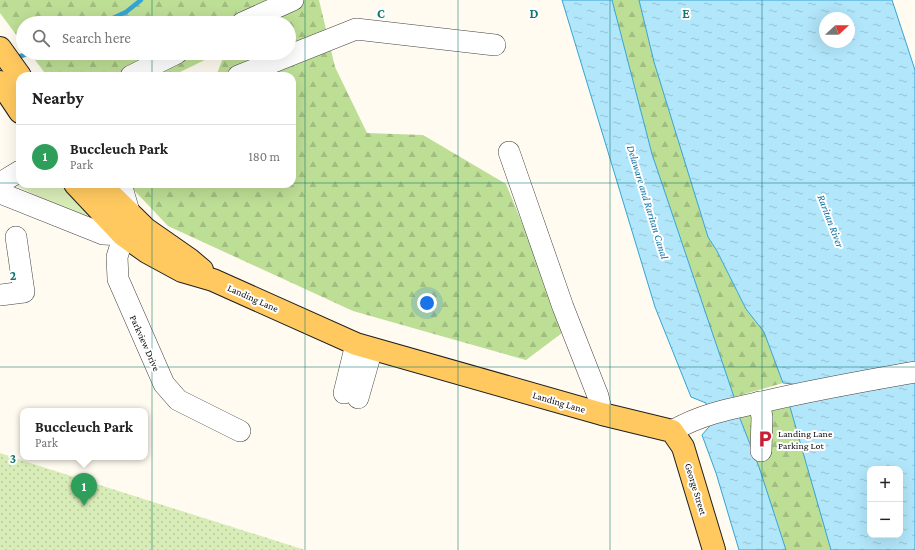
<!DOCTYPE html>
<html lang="en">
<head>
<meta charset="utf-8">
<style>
	body { margin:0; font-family:"Crimson Pro",serif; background:#f2f2f2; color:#222 }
	.controls { position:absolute; right:12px; bottom:12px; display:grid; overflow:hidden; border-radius:8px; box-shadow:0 4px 16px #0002 }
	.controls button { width:36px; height:36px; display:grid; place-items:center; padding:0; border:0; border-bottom:1px solid #e0e0e0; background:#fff; color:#222; font:20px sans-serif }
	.compass { position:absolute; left:819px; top:12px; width:36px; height:36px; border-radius:50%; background:#fff; box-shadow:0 4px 16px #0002; rotate:68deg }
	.you { position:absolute; left:427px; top:303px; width:14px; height:14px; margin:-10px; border:3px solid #fff; border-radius:50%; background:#1a73e8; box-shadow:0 0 0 6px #1a73e833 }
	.badge { display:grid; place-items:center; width:26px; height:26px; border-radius:50%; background:#111827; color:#fff; font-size:13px; font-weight:700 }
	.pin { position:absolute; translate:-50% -33px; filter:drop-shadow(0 1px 2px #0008) }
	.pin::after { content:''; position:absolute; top:21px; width:14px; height:12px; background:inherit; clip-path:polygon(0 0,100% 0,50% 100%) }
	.popup { position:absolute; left:20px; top:408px; width:128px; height:52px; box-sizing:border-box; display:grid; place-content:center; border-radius:8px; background:#fff; filter:drop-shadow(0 1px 3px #0005); font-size:13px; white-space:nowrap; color:#767676 }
	.popup b { font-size:15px; color:#222 }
	.popup::after { content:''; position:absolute; left:50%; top:100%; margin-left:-8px; border:8px solid transparent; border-top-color:#fff }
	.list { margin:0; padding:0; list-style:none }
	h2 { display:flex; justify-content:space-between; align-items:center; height:52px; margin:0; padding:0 16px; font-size:17px }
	h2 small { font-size:13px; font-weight:400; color:#767676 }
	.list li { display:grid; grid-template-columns:26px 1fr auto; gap:12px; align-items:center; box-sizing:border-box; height:64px; padding:0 16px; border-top:1px solid #e0e0e0 }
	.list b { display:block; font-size:15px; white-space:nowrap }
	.list p { margin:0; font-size:13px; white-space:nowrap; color:#767676 }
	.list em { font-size:13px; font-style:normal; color:#767676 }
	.icon { flex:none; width:22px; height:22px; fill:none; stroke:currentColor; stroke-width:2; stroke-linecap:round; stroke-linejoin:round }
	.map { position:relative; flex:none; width:915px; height:550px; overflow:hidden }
	.search { position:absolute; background:#fff; box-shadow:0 4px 16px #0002; left:16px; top:16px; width:280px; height:44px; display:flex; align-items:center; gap:10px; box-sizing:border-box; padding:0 14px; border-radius:22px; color:#767676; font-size:15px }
	.panel { position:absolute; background:#fff; box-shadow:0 4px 16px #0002; left:16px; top:72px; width:280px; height:116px; border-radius:12px }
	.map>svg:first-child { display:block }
</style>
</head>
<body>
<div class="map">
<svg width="915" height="550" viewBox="0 0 915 550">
	<defs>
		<pattern id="forest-firs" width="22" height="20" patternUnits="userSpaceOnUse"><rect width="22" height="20" fill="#bdde95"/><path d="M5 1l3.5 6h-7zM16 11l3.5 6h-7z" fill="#a1bd7f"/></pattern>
		<pattern id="park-dots" width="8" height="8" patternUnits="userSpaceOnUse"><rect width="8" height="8" fill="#d8ecb7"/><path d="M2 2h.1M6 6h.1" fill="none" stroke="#b8c99c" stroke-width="1.8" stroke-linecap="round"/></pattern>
		<pattern id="water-ripples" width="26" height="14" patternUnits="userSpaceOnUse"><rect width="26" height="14" fill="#b2e6fa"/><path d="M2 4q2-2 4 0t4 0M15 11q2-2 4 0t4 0" fill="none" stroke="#98c4d5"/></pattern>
	</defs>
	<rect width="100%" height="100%" fill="#fffbf0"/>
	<!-- grass -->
	<polygon fill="#d8ecb7" points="20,181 20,184 67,184 101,227 17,186"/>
	<!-- forest -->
	<g fill="url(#forest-firs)">
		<polygon points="0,0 319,0 335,67 367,133 423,135 506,184 566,330 526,360 353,311 168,226 133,189 132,184 292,184 292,76 216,76 225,53 289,53 289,23 23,23 23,44 0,13"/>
		<polygon points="612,0 639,0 654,62 708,237 717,251 746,309 764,332 783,383 734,397 652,154"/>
		<polygon points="30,53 219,53 172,76 47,76"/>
		<polygon points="790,407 832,550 786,550 759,467 739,416"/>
	</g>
	<!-- park -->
	<polygon fill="url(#park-dots)" points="0,453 30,463 305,550 0,550"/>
	<!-- water -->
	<g fill="url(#water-ripples)" stroke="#34a4d5" fill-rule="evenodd">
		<polygon points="562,0 612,0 652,154 734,397 739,416 759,467 786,550 739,550 716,473 702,435 713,422 706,403 691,397 655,307"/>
		<path d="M639 0H892L915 70V550H831L790 407 797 399 793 384 783 383 764 332 746 309 717 251 708 237 654 62ZM825 18H849V42H825ZM870 469H900V535H870Z"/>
	</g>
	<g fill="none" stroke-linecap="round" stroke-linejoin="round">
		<!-- stream -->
		<g stroke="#34a4d5" stroke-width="4.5">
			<polyline points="102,23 126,12 141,0"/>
			<polyline points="15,58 30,53"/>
		</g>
		<!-- minor casing -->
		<g stroke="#424242" stroke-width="22">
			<g id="minor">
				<polyline points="242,23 293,0"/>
				<polyline points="131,76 177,53"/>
				<polyline points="238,76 356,29 495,45"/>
				<polyline points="509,152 563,307 598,396 602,414"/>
				<polyline points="0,183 20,171"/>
				<polyline points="121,184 130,215 117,257 118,279 164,384 178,400 240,431"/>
				<polyline points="0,193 103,234 123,235"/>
				<polyline points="0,295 24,292 16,237"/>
				<polyline points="344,393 356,344"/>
				<polyline points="358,398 372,349"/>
				<polyline points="759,402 762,417 761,451"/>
				<path d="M672 431C702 414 729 409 762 402 812 390 864 381 915 372"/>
			</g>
		</g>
		<!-- major casing -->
		<g stroke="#202020" stroke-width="24">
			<g id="major">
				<polyline points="0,48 20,76"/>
				<polyline points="0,82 20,112"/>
				<polyline points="75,184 123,235 147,252 182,271 213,280 356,344 602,414 672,431 683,447 714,550"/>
				<polyline points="100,184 146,229 189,259 202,270"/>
			</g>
		</g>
		<!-- minor -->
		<use href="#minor" stroke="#fff" stroke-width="21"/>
		<!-- major -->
		<use href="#major" stroke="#ffc960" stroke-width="22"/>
	</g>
	<!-- grid -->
	<path fill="none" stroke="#0f766e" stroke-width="1" stroke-opacity="0.55" d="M152 0V23M305 0V550M458 0V550M610 0V550M762 0V550M152 53V76M0 183H20M292 183H915M152 184V550M0 367H915"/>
	<!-- icons -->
	<defs>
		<g id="parking-bare" transform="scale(1.38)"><path d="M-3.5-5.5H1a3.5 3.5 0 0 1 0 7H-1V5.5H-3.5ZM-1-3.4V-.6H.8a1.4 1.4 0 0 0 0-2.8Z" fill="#c71e36" stroke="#fff" stroke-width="2.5" paint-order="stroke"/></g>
	</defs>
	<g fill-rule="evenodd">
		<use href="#parking-bare" x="765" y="439"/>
	</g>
	<g text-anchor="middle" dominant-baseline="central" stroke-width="4" stroke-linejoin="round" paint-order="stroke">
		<!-- street labels -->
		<g font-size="10" fill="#0f0f0f" stroke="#fff">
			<text transform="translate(253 298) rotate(24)">Landing Lane</text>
			<text transform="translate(145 343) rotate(66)">Parkview Drive</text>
			<text transform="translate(559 402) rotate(16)">Landing Lane</text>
			<text transform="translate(696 489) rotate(73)">George Street</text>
		</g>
		<!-- poi labels -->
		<g font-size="10" fill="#0f0f0f" stroke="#fff" text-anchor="start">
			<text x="778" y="433">Landing Lane<tspan x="778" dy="12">Parking Lot</tspan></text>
		</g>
		<!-- water labels -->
		<g font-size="11" font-style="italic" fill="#1074a8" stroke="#fff">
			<text transform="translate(648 202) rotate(73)">Delaware and Raritan Canal</text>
			<text transform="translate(831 221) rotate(69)">Raritan River</text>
		</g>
	</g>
	<g font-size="13" text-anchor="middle" font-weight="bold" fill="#0f766e" stroke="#fff" stroke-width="4" stroke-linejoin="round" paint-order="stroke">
		<text x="381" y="18">C</text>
		<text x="534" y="18">D</text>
		<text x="686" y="18">E</text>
		<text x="13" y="280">2</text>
		<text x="13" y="463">3</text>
	</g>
</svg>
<div class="controls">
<button>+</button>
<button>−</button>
</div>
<svg class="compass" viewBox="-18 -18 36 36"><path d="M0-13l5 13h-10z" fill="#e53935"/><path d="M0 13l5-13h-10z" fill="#767676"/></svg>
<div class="you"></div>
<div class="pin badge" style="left:84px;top:506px;background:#2e9e5b">1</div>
<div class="popup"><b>Buccleuch Park</b>Park</div>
<div class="search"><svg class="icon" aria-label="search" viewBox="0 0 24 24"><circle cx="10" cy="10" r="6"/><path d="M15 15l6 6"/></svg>Search here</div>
<section class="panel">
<h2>Nearby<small></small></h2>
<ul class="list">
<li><span class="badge" style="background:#2e9e5b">1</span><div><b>Buccleuch Park</b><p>Park</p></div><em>180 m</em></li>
</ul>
</section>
</div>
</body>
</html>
